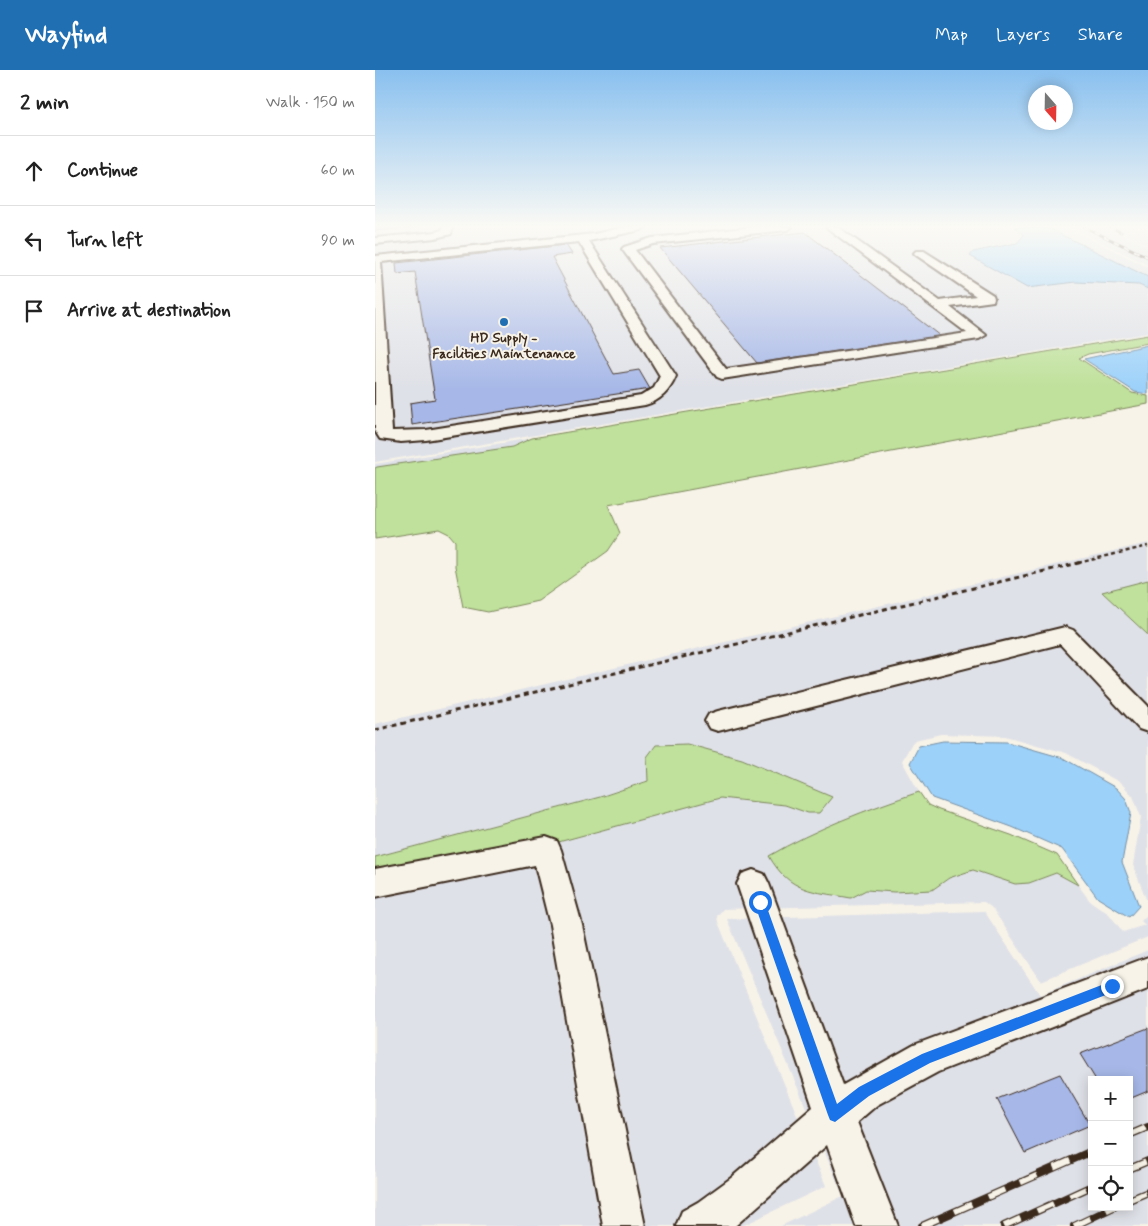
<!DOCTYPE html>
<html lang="en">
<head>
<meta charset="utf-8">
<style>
	body { margin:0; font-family:Mynerve,sans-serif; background:#f2f2f2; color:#222 }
	.controls { position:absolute; right:15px; bottom:15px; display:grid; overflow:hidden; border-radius:0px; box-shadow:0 2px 12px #0003 }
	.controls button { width:45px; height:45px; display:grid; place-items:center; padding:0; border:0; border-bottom:1px solid #e0e0e0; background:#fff; color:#222; font:25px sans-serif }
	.compass { position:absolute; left:653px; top:15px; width:45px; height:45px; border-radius:50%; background:#fff; box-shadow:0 2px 12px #0003; rotate:160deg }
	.stop { position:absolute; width:15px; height:15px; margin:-11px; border:4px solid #1a73e8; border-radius:50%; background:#fff }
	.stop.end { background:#1a73e8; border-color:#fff; box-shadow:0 1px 5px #0008 }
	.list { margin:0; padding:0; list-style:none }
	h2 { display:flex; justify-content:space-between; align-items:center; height:65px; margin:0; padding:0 20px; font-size:21px }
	h2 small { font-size:16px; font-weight:400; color:#767676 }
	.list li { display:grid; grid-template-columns:32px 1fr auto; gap:15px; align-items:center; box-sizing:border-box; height:70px; padding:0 20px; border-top:1px solid #e0e0e0 }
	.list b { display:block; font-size:19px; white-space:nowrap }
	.list em { font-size:16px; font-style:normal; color:#767676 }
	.icon { flex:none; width:28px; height:28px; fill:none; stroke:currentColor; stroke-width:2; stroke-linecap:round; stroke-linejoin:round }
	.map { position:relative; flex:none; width:773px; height:1156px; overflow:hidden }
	header { display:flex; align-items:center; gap:30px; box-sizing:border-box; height:70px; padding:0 25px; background:#1f6fb2; color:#fff }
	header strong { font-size:24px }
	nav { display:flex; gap:28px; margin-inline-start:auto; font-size:18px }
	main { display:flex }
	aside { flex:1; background:#fff }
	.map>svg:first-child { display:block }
</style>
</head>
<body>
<header>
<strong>Wayfind</strong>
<nav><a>Map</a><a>Layers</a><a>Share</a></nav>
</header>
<main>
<aside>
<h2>2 min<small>Walk · 150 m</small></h2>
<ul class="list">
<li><svg class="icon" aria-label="ahead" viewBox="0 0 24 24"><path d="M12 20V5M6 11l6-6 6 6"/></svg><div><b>Continue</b></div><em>60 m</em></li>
<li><svg class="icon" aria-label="left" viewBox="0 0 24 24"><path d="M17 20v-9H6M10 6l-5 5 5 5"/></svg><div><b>Turn left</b></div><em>90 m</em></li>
<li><svg class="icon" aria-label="arrive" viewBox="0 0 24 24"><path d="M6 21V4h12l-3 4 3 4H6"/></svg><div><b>Arrive at destination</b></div></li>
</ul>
</aside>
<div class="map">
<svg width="773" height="1156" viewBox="0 0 773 1156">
	<rect width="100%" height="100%" fill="#f7f3e8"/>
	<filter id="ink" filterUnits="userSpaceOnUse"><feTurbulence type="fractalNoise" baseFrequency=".02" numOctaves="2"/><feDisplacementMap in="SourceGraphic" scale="10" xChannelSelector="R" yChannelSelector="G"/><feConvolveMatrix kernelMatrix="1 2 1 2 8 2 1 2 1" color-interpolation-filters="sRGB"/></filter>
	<g filter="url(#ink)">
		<!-- built -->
		<g fill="#dfe1e8" fill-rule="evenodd">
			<polygon points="0,157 691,157 773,197 773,263 0,392"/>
			<polygon points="694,157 731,157 773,176 773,195"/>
			<polygon points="734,157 773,157 773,175"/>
			<polygon points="157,368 137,377 0,398 0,394"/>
			<polygon points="773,473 773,510 728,522 773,565 773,834 758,795 766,747 758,726 746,713 691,683 630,666 566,664 540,670 537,673 527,691 544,722 507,735 413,775 476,828 491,820 519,822 557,820 574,808 598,800 654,813 681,803 703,815 715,831 734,844 748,862 770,855 766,851 773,844 773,867 666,911 617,838 609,832 348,839 342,846 343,852 451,1116 367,1156 0,1156 0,822 345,728 410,735 433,743 444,743 272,687 274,710 225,727 0,787 0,654"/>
			<path d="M609 841 665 925 773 880V1156H406L468 1126 352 849ZM717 1010H754V1137H717Z"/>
		</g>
		<!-- green -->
		<g fill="#bfe19b" stroke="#7d865c">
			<polygon points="773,265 773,273 713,284 704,288 757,323 773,326 773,334 233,435 245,463 233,481 163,531 113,542 88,537 80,496 80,471 74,464 64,459 0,469 0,398 2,397 137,377 157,368"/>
			<polygon points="773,510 773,565 727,522"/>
			<polygon points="312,674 367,689 457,727 444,743 433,743 410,735 345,728 0,822 0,787 225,727 273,711 272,687 281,675"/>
			<path d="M544 722 553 735 564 740 636 765 682 785 703 815 681 803 654 813 640 814 598 800 574 808 557 820 519 822 491 820 476 828C438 821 415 823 394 786 440 759 493 739 544 722Z"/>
		</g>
		<!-- water -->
		<g fill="#9cd1fa" stroke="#758ea2">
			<polygon points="640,157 664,157 677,160 773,207 773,219 764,215 701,212 652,218 595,186 598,182 642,173 649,165"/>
			<polygon points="773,275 773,324 760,322 709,289"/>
			<polygon points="568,671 632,672 688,688 741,718 751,729 756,743 747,792 764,836 754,847 723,828 687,779 637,757 557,728 535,693 544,676"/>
		</g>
		<!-- building -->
		<g fill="#a7b8e8" stroke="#3b2a1e">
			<polygon points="0,157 42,157 0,161"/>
			<polygon points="430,162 565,266 382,293 285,178"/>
			<polygon points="191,175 197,184 177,187 239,304 264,300 275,319 37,355 35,333 60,329 40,202 22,204 21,193"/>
			<polygon points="773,958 773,1021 754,1029 754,1010 721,1010 705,984"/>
			<polygon points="685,1004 715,1055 650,1083 622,1029"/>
		</g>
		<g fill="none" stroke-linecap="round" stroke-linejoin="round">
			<!-- minor casing -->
			<g stroke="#3b2a1e" stroke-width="4">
				<g id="minor">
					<polygon points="68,157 78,157 76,164 60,168 0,174 0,168 60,162 67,160"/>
					<path d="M250 157H271L266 160 214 171 301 306C295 321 285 331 270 335L51 370 26 372 5 369 0 361V186L219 164ZM204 172 285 306 279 318 266 326 51 360 17 361 6 192Z"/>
					<polygon points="379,157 417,157 412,160 278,174 260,180 351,299 592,263 451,157 463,157 565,231 601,226 541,185 539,183 541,181 549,181 618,225 619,228 618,231 575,237 611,265 604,269 347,309 342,307 247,179 249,177 277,168"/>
					<polygon points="690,557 698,560 773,636 773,662 764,659 685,574 343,661 334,658 330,651 334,644 343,641"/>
					<polygon points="171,767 182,771 186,780 207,855 270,1156 228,1156 175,855 160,795 0,827 0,799"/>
					<polygon points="378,800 389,804 394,814 468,1015 539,975 773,887 773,919 563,1002 502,1035 482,1052 523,1156 481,1156 452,1075 360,1156 301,1156 307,1141 323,1132 356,1108 438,1037 362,814 367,804"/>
				</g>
			</g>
			<!-- path-far1 -->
			<polyline stroke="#3b2a1e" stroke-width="2.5" stroke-dasharray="4 3" stroke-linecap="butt" points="703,493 773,476"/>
			<!-- path -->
			<polyline stroke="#3b2a1e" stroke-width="3" stroke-dasharray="5 4" stroke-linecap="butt" points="0,660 708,492"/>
			<!-- minor -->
			<use href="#minor" fill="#f7f3e8" fill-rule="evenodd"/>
			<!-- rail-far1 casing -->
			<g stroke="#3b2a1e" stroke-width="3">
				<g id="rail-far1">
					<polyline points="709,157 773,187"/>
					<polyline points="735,157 746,162"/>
				</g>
			</g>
			<!-- rail casing -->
			<g stroke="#3b2a1e" stroke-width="8">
				<g id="rail">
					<polyline points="754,1065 773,1057"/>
					<polyline points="754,1099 773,1091"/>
					<polyline points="754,1130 773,1122"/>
					<polyline points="547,1156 717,1081"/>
					<polyline points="629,1156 717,1116"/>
					<polyline points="699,1156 739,1137"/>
				</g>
			</g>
			<!-- rail-far1 -->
			<use href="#rail-far1" stroke="#f7f3e8" stroke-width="2" stroke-dasharray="5.5" stroke-linecap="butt"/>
			<!-- rail -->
			<use href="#rail" stroke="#f7f3e8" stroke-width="5.5" stroke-dasharray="18" stroke-linecap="butt"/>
		</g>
	</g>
	<!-- sky -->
	<linearGradient id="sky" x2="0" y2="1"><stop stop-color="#89c0ef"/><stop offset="0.49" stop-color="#fbfaf5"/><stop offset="1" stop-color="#fbfaf5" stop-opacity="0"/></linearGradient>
	<rect width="773" height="319" fill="url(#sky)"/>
	<!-- route -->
	<polygon fill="#1a73e8" points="385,827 390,832 462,1034 484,1017 547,984 737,911 741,912 742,916 741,921 555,993 494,1026 460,1052 455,1050 453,1045 379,832"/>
	<!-- markers -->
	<circle fill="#1f6fb2" stroke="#f7f3e8" stroke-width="2" cx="129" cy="252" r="5"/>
	<g text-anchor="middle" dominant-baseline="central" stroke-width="4" stroke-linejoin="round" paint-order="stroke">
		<!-- far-poi labels -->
		<g font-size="14" font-weight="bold" fill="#3b2a1e" stroke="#f7f3e8">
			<text x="129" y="268">HD Supply -<tspan x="129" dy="16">Facilities Maintenance</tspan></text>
		</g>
	</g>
</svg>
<div class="controls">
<button>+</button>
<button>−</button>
<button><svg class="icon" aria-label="locate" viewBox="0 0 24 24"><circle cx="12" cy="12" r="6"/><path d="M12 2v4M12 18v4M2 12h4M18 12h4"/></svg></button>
</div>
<svg class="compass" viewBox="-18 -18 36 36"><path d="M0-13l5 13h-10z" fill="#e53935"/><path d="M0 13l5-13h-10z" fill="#767676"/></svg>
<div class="stop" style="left:385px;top:832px"></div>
<div class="stop end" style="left:737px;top:916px"></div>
</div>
</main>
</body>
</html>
